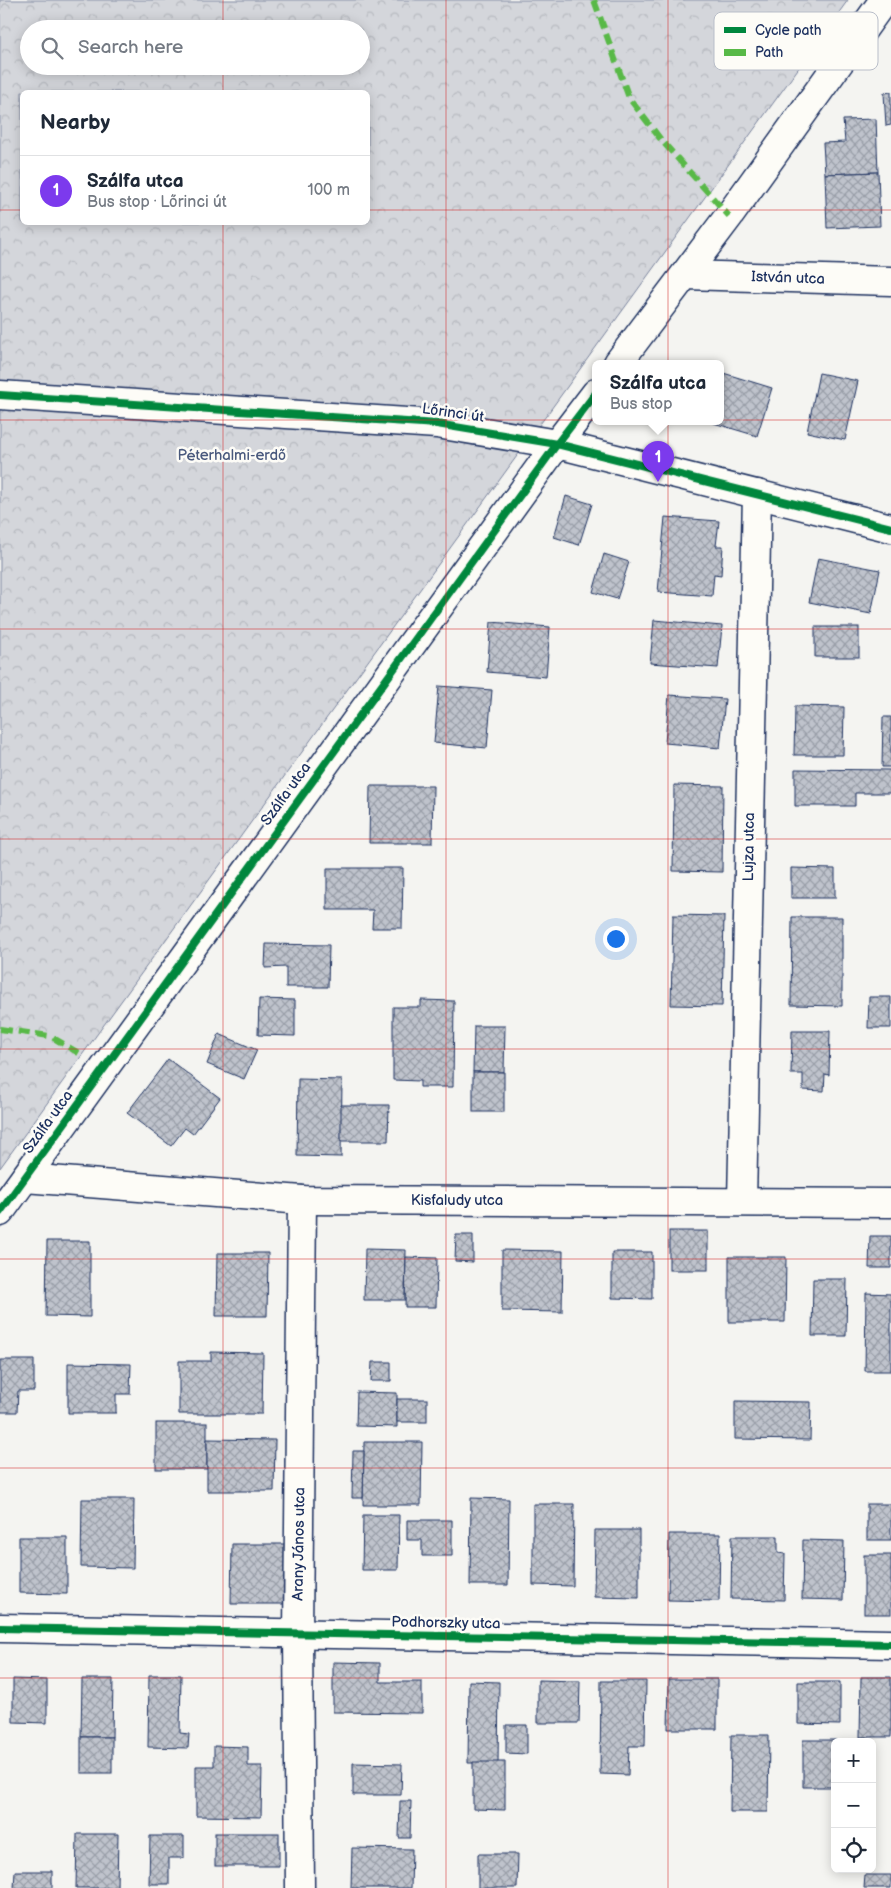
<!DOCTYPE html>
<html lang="en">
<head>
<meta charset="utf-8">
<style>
	body { margin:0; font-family:"Balsamiq Sans",sans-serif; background:#f2f2f3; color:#1f2937 }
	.controls { position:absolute; right:15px; bottom:15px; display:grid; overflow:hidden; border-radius:8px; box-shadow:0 2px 12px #0003 }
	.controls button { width:45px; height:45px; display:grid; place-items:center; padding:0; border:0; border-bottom:1px solid #e0e1e3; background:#fff; color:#1f2937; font:25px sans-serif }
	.you { position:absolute; left:615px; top:938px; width:18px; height:18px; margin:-12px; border:4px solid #fff; border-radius:50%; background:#1a73e8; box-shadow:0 0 0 8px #1a73e833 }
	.badge { display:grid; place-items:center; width:32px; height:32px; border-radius:50%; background:#7c3aed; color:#fff; font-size:16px; font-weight:700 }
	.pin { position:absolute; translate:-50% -41px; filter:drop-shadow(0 1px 2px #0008) }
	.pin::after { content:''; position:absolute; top:26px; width:18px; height:15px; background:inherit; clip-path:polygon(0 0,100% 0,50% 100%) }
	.popup { position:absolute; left:592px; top:360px; width:132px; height:65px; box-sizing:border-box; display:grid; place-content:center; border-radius:8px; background:#fff; filter:drop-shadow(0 1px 4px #0005); font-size:16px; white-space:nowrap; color:#747a83 }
	.popup b { font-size:19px; color:#1f2937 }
	.popup::after { content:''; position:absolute; left:50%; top:100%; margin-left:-10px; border:10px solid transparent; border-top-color:#fff }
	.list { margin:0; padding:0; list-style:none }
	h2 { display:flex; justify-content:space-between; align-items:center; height:65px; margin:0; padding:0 20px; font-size:21px }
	h2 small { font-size:16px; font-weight:400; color:#747a83 }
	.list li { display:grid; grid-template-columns:32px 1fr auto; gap:15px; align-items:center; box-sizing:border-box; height:70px; padding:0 20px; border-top:1px solid #e0e1e3 }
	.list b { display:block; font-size:19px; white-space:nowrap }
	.list p { margin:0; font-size:16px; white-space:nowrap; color:#747a83 }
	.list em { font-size:16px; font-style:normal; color:#747a83 }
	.icon { flex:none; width:28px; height:28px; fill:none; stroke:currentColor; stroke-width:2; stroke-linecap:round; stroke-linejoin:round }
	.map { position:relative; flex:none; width:891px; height:1888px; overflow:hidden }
	.search { position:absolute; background:#fff; box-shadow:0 2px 12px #0003; left:20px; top:20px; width:350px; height:55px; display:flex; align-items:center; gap:12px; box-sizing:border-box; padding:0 18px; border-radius:28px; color:#747a83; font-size:19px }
	.panel { position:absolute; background:#fff; box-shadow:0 2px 12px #0003; left:20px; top:90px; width:350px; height:135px; border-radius:8px }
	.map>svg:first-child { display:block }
</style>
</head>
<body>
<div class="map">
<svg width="891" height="1888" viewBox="0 0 891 1888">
	<defs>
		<pattern id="forest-crowns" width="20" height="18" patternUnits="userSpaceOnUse" patternTransform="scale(1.25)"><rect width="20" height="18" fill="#d4d6db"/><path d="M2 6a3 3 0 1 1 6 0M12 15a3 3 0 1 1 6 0" fill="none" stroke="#b5b8be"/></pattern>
		<pattern id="building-cross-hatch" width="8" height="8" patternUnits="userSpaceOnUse" patternTransform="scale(1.25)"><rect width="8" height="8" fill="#bfc3cc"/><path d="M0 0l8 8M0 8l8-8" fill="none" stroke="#9a9fa9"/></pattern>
	</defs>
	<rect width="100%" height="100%" fill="#f4f4f1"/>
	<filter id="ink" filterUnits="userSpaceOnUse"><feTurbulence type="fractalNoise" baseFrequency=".02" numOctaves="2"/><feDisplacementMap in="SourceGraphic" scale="10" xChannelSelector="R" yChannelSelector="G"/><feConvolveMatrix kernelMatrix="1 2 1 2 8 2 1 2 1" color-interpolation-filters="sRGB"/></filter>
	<g filter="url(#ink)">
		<!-- forest -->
		<path fill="url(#forest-crowns)" stroke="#78829c" fill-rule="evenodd" d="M0 0H848L0 1168ZM29 29H361V66H29ZM22 92H368V222H22Z"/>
		<!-- building -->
		<g fill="url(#building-cross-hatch)" stroke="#1b2f5e">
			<polygon points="891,92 891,125 886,126 884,93"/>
			<polygon points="876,119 878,172 825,174 823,143 845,142 843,120"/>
			<polygon points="878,172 880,226 827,228 825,174"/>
			<polygon points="720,372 772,388 757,436 707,421 720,421"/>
			<polygon points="819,373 858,381 845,440 807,432"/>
			<polygon points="566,496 592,504 579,545 554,537"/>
			<polygon points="665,517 719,521 716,546 723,546 721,575 714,574 712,596 658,592"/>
			<polygon points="604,554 629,562 617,599 593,592"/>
			<polygon points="818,558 880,570 871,614 809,602"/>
			<polygon points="654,620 722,626 718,668 650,663"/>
			<polygon points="491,622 550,627 546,677 487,672"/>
			<rect x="815" y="627" width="44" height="30"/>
			<polygon points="439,686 492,690 487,748 434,743"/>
			<polygon points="669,695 725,699 720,748 665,743"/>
			<polygon points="795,706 844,707 843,755 794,755"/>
			<polygon points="883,717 891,717 891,767 882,767"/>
			<polygon points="795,769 891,770 891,793 855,793 855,806 795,806"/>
			<polygon points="674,785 723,786 722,872 673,871"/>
			<polygon points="370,786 433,786 432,843 369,843"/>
			<polygon points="327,868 403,868 402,928 372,928 373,910 327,910"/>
			<polygon points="791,868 835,869 835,898 791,898"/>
			<polygon points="673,915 724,916 722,1006 671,1005"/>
			<polygon points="792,917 842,917 842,1006 791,1005"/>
			<polygon points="266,944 329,945 328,987 286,987 286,967 265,968"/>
			<polygon points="869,997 891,997 891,1028 868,1028"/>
			<polygon points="259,999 295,1000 295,1036 258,1035"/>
			<polygon points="421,1000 454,1001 453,1087 420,1087 420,1081 393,1080 393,1007 421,1007"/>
			<polygon points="474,1026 505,1026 504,1072 473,1072"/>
			<polygon points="792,1031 830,1031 829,1075 825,1074 824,1091 803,1090 803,1074 791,1074"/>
			<polygon points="219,1034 257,1050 244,1079 207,1064"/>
			<polygon points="168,1059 220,1098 193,1134 185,1128 171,1146 127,1113"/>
			<rect x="473" y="1072" width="31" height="40"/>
			<polygon points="298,1079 342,1080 341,1157 297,1156"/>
			<polygon points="341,1105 389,1105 388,1141 341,1141"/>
			<rect x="669" y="1231" width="39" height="39"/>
			<polygon points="456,1235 473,1235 473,1262 455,1261"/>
			<polygon points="870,1236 891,1236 891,1268 869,1268"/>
			<polygon points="47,1241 90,1241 90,1317 46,1316"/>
			<polygon points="365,1249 406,1250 405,1300 364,1300"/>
			<polygon points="502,1250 563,1251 562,1312 502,1311"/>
			<polygon points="612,1252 652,1252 652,1299 612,1298"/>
			<polygon points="217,1253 268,1253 267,1316 216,1316"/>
			<polygon points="406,1257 437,1258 436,1307 405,1307"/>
			<polygon points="729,1257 786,1257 785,1322 729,1322"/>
			<polygon points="813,1279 847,1279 846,1336 812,1336"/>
			<polygon points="866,1293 891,1294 891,1371 865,1371"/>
			<polygon points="211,1352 263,1353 262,1414 179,1414 179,1361 211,1361"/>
			<polygon points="0,1360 34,1360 34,1391 18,1391 17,1412 0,1412"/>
			<polygon points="372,1362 391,1362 391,1381 371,1381"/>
			<polygon points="68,1363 131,1364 130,1394 116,1394 116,1413 68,1413"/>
			<polygon points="357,1392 397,1393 397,1427 356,1426"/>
			<rect x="397" y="1399" width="30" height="23"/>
			<polygon points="735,1401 811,1402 810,1440 735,1439"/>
			<rect x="156" y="1423" width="51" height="46"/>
			<polygon points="207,1439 275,1440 274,1491 207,1491"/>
			<polygon points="364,1442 422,1442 421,1505 363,1505"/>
			<polygon points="353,1451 364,1451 363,1498 352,1498"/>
			<polygon points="471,1498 509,1499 508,1585 470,1585"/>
			<polygon points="82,1499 134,1499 133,1568 81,1567"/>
			<polygon points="533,1504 574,1504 573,1586 533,1585"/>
			<rect x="867" y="1504" width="24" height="36"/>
			<polygon points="363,1515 399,1515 398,1570 362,1570"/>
			<polygon points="407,1520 452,1520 452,1556 422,1556 422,1540 407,1540"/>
			<polygon points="595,1530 639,1530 639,1598 594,1597"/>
			<polygon points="669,1534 720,1534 719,1601 668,1600"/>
			<polygon points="732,1536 778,1536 778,1553 785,1554 784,1600 731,1599"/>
			<polygon points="19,1537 67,1537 67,1594 19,1593"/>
			<polygon points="803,1540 844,1541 843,1600 802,1599"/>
			<polygon points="232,1544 287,1544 286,1604 231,1604"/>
			<rect x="864" y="1555" width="27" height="59"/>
			<polygon points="333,1662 380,1663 380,1682 422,1682 422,1713 333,1712"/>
			<polygon points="149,1675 181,1675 180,1733 189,1734 188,1748 148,1747"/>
			<polygon points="861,1677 891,1677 891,1737 860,1737"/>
			<polygon points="13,1679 47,1680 47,1723 13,1722"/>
			<polygon points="82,1679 113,1679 112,1737 81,1737"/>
			<polygon points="669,1679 717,1679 717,1729 668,1729"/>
			<polygon points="538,1680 580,1681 579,1723 538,1723"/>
			<polygon points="469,1681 499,1682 498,1763 468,1763"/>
			<polygon points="601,1681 646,1681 645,1746 629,1746 628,1775 600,1774"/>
			<polygon points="798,1682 840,1682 840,1725 798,1724"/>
			<polygon points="506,1725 527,1725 527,1754 506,1753"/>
			<polygon points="731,1735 769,1735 768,1812 730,1812"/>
			<rect x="81" y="1737" width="31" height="36"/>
			<polygon points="803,1740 836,1740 835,1787 803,1787"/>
			<polygon points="214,1746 248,1747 248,1766 262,1766 261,1817 196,1816 196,1766 214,1766"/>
			<polygon points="473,1762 505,1762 505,1810 473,1809"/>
			<polygon points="353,1763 402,1764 401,1795 353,1795"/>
			<polygon points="400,1801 411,1801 410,1838 399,1838"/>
			<rect x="215" y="1833" width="64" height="33"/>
			<polygon points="77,1834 118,1834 117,1888 76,1888"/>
			<polygon points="150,1836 184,1836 184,1858 169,1858 169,1884 149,1884"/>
			<polygon points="352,1848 412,1849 411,1888 351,1888"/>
			<polygon points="478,1854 518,1854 517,1888 478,1888"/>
			<polygon points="15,1871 52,1871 52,1888 14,1888"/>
			<polygon points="865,1875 891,1875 891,1888 864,1888"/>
		</g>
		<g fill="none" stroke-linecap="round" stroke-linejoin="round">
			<!-- street casing -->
			<g stroke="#1b2f5e" stroke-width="31">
				<g id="street">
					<polyline points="685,275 891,281"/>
					<polyline points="618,363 729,216 884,0"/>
					<polyline points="25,1178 302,1200 891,1203"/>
					<polyline points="742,1201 757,494"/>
					<polyline points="0,1212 557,444 596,393"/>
					<polyline points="0,1628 891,1644"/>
					<polyline points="300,1888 298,1634 302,1200"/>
				</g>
			</g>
			<!-- secondary casing -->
			<g stroke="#1b2f5e" stroke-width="31">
				<polyline id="secondary" points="0,395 437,424 557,444 891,528"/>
			</g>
			<!-- street -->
			<use href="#street" stroke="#fdfcf7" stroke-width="28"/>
			<!-- secondary -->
			<use href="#secondary" stroke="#fdfcf7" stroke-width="28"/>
			<!-- quiet -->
			<g stroke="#58b947" stroke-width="6" stroke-dasharray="12 6" stroke-linecap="butt">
				<polyline points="594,0 629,98 662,141 729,216"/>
				<polyline points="0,1029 50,1036 82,1055"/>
			</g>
			<!-- cycleway casing -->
			<g stroke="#fdfcf7" stroke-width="11">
				<g id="cycleway">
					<polyline points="0,395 437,424 557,444 891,528"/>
					<polyline points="0,1212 557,444 596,393"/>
					<polyline points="0,1628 891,1644"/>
				</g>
			</g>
			<!-- cycleway -->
			<use href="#cycleway" stroke="#00873e" stroke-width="8"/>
		</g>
	</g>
	<!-- grid -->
	<path fill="none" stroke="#d62828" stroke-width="1" stroke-opacity="0.55" d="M223 0V29M446 0V1888M668 0V1888M223 66V92M0 210H22M368 210H891M223 222V1888M0 420H891M0 629H891M0 839H891M0 1049H891M0 1259H891M0 1468H891M0 1678H891"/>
	<g text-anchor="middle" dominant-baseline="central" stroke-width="5" stroke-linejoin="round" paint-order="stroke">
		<!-- street labels -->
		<g font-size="15" fill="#1b2f5e" stroke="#fdfcf7">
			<text transform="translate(788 278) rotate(2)">István utca</text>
			<text transform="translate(453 413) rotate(8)">Lőrinci út</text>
			<text transform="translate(286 794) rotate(-54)">Szálfa utca</text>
			<text transform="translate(749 847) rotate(-89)">Lujza utca</text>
			<text transform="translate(48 1122) rotate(-54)">Szálfa utca</text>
			<text x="457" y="1200">Kisfaludy utca</text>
			<text transform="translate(299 1544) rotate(-89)">Arany János utca</text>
			<text transform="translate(446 1623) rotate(1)">Podhorszky utca</text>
		</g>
		<!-- park labels -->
		<g font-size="15" fill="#49597d" stroke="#fdfcf7">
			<text x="232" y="455">Péterhalmi-erdő</text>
		</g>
	</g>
	<!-- legend -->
	<rect x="714" y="12" width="164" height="58" rx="8" fill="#fdfcf7" stroke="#b9bec9" stroke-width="1"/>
	<rect x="724" y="27" width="22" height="6" fill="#00873e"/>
	<rect x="724" y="49" width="22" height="7" fill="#58b947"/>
	<g font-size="14" fill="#1b2f5e">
		<text x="755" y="35">Cycle path</text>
		<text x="755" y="57">Path</text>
	</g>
</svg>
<div class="controls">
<button>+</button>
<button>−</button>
<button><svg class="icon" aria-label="locate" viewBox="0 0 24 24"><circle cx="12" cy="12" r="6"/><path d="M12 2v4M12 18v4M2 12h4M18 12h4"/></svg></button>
</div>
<div class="you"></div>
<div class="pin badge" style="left:658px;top:482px">1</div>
<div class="popup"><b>Szálfa utca</b>Bus stop</div>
<div class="search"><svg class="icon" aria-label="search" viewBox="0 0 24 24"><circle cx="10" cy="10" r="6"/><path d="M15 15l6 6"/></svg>Search here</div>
<section class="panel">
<h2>Nearby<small></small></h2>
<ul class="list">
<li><span class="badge">1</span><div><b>Szálfa utca</b><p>Bus stop · Lőrinci út</p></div><em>100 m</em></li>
</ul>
</section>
</div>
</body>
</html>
